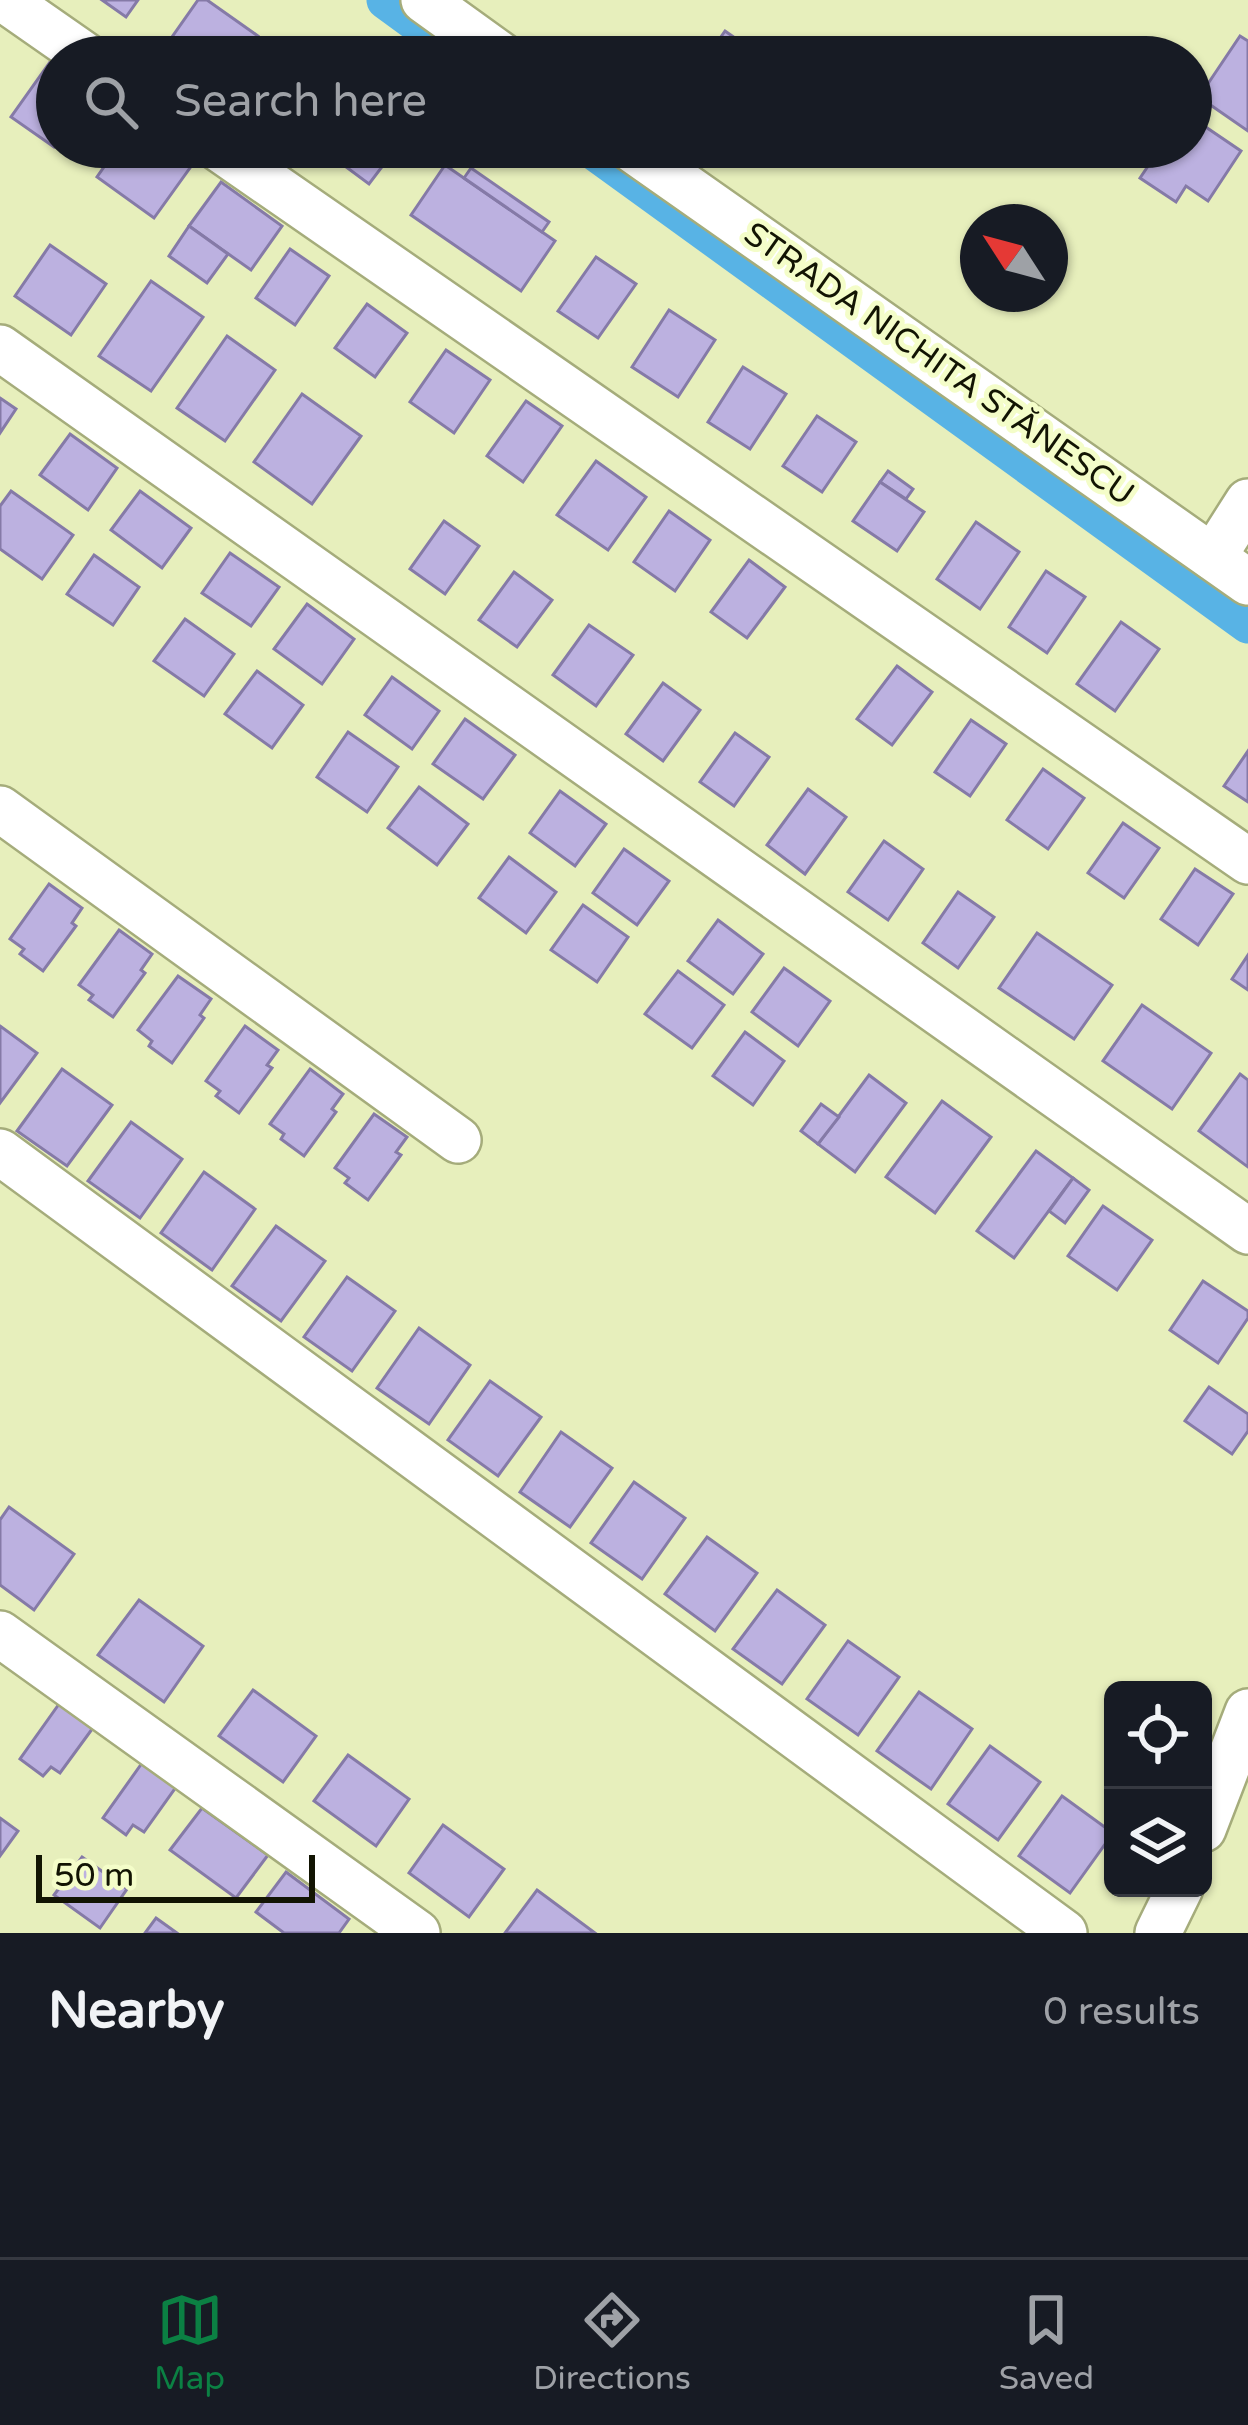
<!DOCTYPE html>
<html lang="en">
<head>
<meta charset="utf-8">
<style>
	body { margin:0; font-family:"Varela Round",sans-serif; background:#242831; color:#f1f3f6 }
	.controls { position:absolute; right:36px; bottom:36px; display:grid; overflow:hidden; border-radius:18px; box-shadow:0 3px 9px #0004 }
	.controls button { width:108px; height:108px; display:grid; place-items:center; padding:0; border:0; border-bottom:3px solid #363941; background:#171b24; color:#f1f3f6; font:60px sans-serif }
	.compass { position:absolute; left:960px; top:204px; width:108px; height:108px; border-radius:50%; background:#171b24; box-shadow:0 3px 9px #0004; rotate:306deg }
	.scale { position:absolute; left:36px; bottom:30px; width:279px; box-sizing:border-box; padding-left:12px; border:6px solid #121403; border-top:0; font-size:33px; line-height:42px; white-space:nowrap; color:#121403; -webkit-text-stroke:9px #f4fdc9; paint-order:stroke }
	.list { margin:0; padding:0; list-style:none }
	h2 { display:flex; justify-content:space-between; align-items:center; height:156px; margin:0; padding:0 48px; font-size:51px }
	h2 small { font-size:39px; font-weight:400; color:#9ea1a6 }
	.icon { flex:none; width:66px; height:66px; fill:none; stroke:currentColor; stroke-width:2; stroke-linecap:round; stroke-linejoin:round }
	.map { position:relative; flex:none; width:1248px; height:1933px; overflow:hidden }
	.search { position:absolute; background:#171b24; box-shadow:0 3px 9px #0004; left:36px; right:36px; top:36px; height:132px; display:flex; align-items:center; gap:30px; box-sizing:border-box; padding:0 42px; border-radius:66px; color:#9ea1a6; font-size:45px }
	.sheet { height:324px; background:#171b24 }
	nav { display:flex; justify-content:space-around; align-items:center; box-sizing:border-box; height:168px; border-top:3px solid #363941; background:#171b24; font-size:33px; color:#9ea1a6 }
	nav a { display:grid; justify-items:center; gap:6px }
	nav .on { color:#0b8043 }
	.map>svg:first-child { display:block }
</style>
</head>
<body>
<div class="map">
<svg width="1248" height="1933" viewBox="0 0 1248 1933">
	<rect width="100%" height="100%" fill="#e7efbc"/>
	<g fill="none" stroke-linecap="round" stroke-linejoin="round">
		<!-- canal -->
		<g stroke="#58b3e5" stroke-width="39">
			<polyline points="386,0 464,57"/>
			<polyline points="589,147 1248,624"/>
		</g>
	</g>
	<!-- building -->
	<g fill="#bcb1e0" stroke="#857aa7" stroke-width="3">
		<polygon points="102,0 138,0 126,17"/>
		<polygon points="198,0 207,0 258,36 243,57 179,57 165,47"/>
		<polygon points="725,31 762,57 707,57"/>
		<polygon points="1240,36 1248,41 1248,131 1199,97"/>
		<polygon points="50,62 57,67 57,143 54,147 11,117"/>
		<polygon points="1191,117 1241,151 1208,201 1186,186 1176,202 1140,178 1161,147 1191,147"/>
		<polygon points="118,147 168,147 192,165 154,218 97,177"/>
		<polygon points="343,147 397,147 369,184 334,158"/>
		<polygon points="445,165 555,241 521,291 411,215"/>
		<polygon points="471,168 549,222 542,232 464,178"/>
		<polygon points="221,182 282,226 251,270 189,226"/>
		<polygon points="189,226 228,254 207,283 169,256"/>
		<polygon points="50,245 106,284 71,335 15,296"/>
		<polygon points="290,249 329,276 295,325 256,298"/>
		<polygon points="596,257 636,284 598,338 558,311"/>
		<polygon points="151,281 203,317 151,391 99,356"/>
		<polygon points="367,304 407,333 375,377 335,348"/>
		<polygon points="669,310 715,340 678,397 632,367"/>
		<polygon points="227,336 275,370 225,441 177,408"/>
		<polygon points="446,350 490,380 454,433 410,402"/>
		<polygon points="743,367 786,394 750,449 708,422"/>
		<polygon points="302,394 361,436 312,504 254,462"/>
		<polygon points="0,398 16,409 0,433"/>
		<polygon points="526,401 562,426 523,482 487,456"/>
		<polygon points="817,416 856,442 822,492 783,466"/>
		<polygon points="70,434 117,468 88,510 40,475"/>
		<polygon points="596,461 646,497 608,550 557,515"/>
		<polygon points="888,471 913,489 906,499 880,482"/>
		<polygon points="880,482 924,512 897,551 853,521"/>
		<polygon points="11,491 73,535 42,579 0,549 0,506"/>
		<polygon points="140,491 191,528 162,568 111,530"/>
		<polygon points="669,511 710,540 675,591 634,562"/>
		<polygon points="444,521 479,546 445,594 410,569"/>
		<polygon points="976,522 1019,552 980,609 937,579"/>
		<polygon points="230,553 279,587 251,626 202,593"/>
		<polygon points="94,555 139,587 113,625 67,594"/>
		<polygon points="749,560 785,587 747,638 711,612"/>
		<polygon points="1046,571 1085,597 1047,653 1009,627"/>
		<polygon points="514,572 552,600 517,647 479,620"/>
		<polygon points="307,604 354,639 322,684 274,649"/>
		<polygon points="185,619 234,654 204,696 154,661"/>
		<polygon points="1121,622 1159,649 1115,711 1077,684"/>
		<polygon points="589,625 633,655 596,706 553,675"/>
		<polygon points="897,666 932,692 892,745 857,719"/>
		<polygon points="257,671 303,705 272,748 225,714"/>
		<polygon points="392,677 439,711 412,749 365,715"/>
		<polygon points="663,683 700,710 663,761 626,734"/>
		<polygon points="465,719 515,755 483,799 433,764"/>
		<polygon points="971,720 1006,744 970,796 935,772"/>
		<polygon points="348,732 398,767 367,812 317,777"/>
		<polygon points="735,733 769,757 734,806 700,782"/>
		<polygon points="1248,751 1248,802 1224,786"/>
		<polygon points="1043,769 1084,798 1048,849 1007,820"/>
		<polygon points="419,787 468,824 437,865 388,828"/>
		<polygon points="808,789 846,817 805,874 767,845"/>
		<polygon points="560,791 606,824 575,866 530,833"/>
		<polygon points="1123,823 1159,848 1124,898 1088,873"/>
		<polygon points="884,841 923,869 888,920 848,892"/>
		<polygon points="624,849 669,881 637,925 593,893"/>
		<polygon points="509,857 556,892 526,933 479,898"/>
		<polygon points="1195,869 1233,894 1198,945 1161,919"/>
		<polygon points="49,884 82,908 72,923 76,926 43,971 20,954 24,949 10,939"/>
		<polygon points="958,892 994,917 958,968 923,943"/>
		<polygon points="583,905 628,937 597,982 551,950"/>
		<polygon points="718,920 763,954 733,994 688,961"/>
		<polygon points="119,930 152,954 141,970 145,973 113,1017 89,1000 93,995 79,985"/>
		<polygon points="1037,933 1112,985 1074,1039 999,988"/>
		<polygon points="1248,955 1248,990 1232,979"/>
		<polygon points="784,968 830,1001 798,1046 752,1012"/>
		<polygon points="678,971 724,1005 692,1048 645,1014"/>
		<polygon points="178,976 211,999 200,1015 204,1018 172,1063 149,1046 152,1041 138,1030"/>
		<polygon points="1142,1005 1211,1053 1172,1109 1103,1061"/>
		<polygon points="0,1026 37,1053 0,1103"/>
		<polygon points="245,1026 278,1050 267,1065 272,1068 239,1113 216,1096 220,1091 206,1081"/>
		<polygon points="745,1032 784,1061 753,1105 713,1076"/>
		<polygon points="62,1069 112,1105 67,1166 17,1131"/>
		<polygon points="310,1069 343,1094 332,1109 336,1112 304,1156 281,1139 284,1134 270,1124"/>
		<polygon points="1240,1074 1248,1080 1248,1167 1199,1131"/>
		<polygon points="869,1075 906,1103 855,1172 818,1144"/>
		<polygon points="942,1101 991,1137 935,1213 886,1177"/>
		<polygon points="821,1104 839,1117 818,1144 801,1131"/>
		<polygon points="374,1114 407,1137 396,1152 401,1155 368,1200 345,1183 349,1178 335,1168"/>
		<polygon points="131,1122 182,1159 140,1218 88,1181"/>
		<polygon points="1036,1151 1073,1178 1014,1258 977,1231"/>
		<polygon points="204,1172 255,1209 212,1270 161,1233"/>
		<polygon points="1073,1178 1089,1190 1065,1223 1049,1211"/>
		<polygon points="1103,1206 1152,1240 1117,1290 1068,1256"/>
		<polygon points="276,1226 325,1261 281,1321 232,1286"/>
		<polygon points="347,1277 395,1311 352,1371 304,1337"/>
		<polygon points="1203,1281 1248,1311 1248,1318 1218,1363 1170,1330"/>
		<polygon points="419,1328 470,1365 429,1424 377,1388"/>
		<polygon points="490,1381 541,1417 498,1476 448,1440"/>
		<polygon points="1209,1387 1248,1414 1248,1431 1232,1454 1185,1421"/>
		<polygon points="561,1432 612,1468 570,1527 520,1492"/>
		<polygon points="634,1482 685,1518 642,1579 591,1543"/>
		<polygon points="9,1507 74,1554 34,1610 0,1585 0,1520"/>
		<polygon points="707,1537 757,1573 715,1631 665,1594"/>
		<polygon points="777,1590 825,1625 782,1684 733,1649"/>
		<polygon points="139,1600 203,1646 164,1702 98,1655"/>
		<polygon points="848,1641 899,1677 858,1735 807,1699"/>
		<polygon points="253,1690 316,1736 283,1782 219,1736"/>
		<polygon points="919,1692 972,1729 931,1789 877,1751"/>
		<polygon points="64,1697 98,1721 60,1773 51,1767 43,1776 20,1759"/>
		<polygon points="990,1746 1040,1782 998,1840 948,1804"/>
		<polygon points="348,1755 409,1799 376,1846 314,1801"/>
		<polygon points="147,1756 181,1780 144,1832 133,1825 126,1835 103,1818"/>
		<polygon points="1062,1796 1113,1833 1070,1893 1019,1856"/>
		<polygon points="202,1808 268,1855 236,1898 170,1850"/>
		<polygon points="0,1818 18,1831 0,1856"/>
		<polygon points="443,1825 504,1869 469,1917 409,1873"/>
		<polygon points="82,1857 127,1889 100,1928 54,1895"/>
		<polygon points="286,1872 349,1919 339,1933 284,1933 256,1912"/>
		<polygon points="537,1890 595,1933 505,1933"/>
		<polygon points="156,1918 177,1933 145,1933"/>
	</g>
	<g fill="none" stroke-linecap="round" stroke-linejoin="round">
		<!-- minor casing -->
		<g stroke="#a5ac7b" stroke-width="50">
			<g id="minor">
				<polyline points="424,0 503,57"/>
				<polyline points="11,4 87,57"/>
				<polyline points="217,147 1248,861"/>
				<polyline points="629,147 1248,582"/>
				<polyline points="0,348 1248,1231"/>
				<polyline points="1213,557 1248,502"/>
				<polyline points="0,809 458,1140"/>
				<polyline points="0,1152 1064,1933"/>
				<polyline points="0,1634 417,1933"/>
				<polyline points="1203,1829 1248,1712"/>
				<polyline points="1158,1933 1180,1888"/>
			</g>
		</g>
		<!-- minor -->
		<use href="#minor" stroke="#fff" stroke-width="45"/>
	</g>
	<g text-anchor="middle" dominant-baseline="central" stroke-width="10" stroke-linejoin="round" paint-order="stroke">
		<!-- street labels -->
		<g font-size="33" fill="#121403" stroke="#f4fdc9">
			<text transform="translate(939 364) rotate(35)">STRADA NICHITA STĂNESCU</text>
		</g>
	</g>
</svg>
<div class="controls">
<button><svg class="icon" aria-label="locate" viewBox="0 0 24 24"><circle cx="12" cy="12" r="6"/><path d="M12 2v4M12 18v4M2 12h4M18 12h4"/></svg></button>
<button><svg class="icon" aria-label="layers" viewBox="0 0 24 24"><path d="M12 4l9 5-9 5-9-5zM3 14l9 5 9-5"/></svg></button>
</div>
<svg class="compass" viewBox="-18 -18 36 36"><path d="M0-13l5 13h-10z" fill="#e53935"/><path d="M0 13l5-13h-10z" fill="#9ea1a6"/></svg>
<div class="scale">50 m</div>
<div class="search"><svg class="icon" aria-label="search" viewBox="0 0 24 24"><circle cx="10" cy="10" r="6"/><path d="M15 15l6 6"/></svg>Search here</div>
</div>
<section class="sheet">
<h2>Nearby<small>0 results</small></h2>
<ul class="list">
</ul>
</section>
<nav>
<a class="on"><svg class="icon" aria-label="map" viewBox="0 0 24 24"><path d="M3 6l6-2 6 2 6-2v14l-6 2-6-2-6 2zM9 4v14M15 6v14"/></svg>Map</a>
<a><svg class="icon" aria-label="directions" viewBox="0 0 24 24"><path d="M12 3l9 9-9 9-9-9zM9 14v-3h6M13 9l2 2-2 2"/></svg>Directions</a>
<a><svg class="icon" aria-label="saved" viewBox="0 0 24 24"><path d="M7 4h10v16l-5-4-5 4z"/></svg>Saved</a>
</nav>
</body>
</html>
